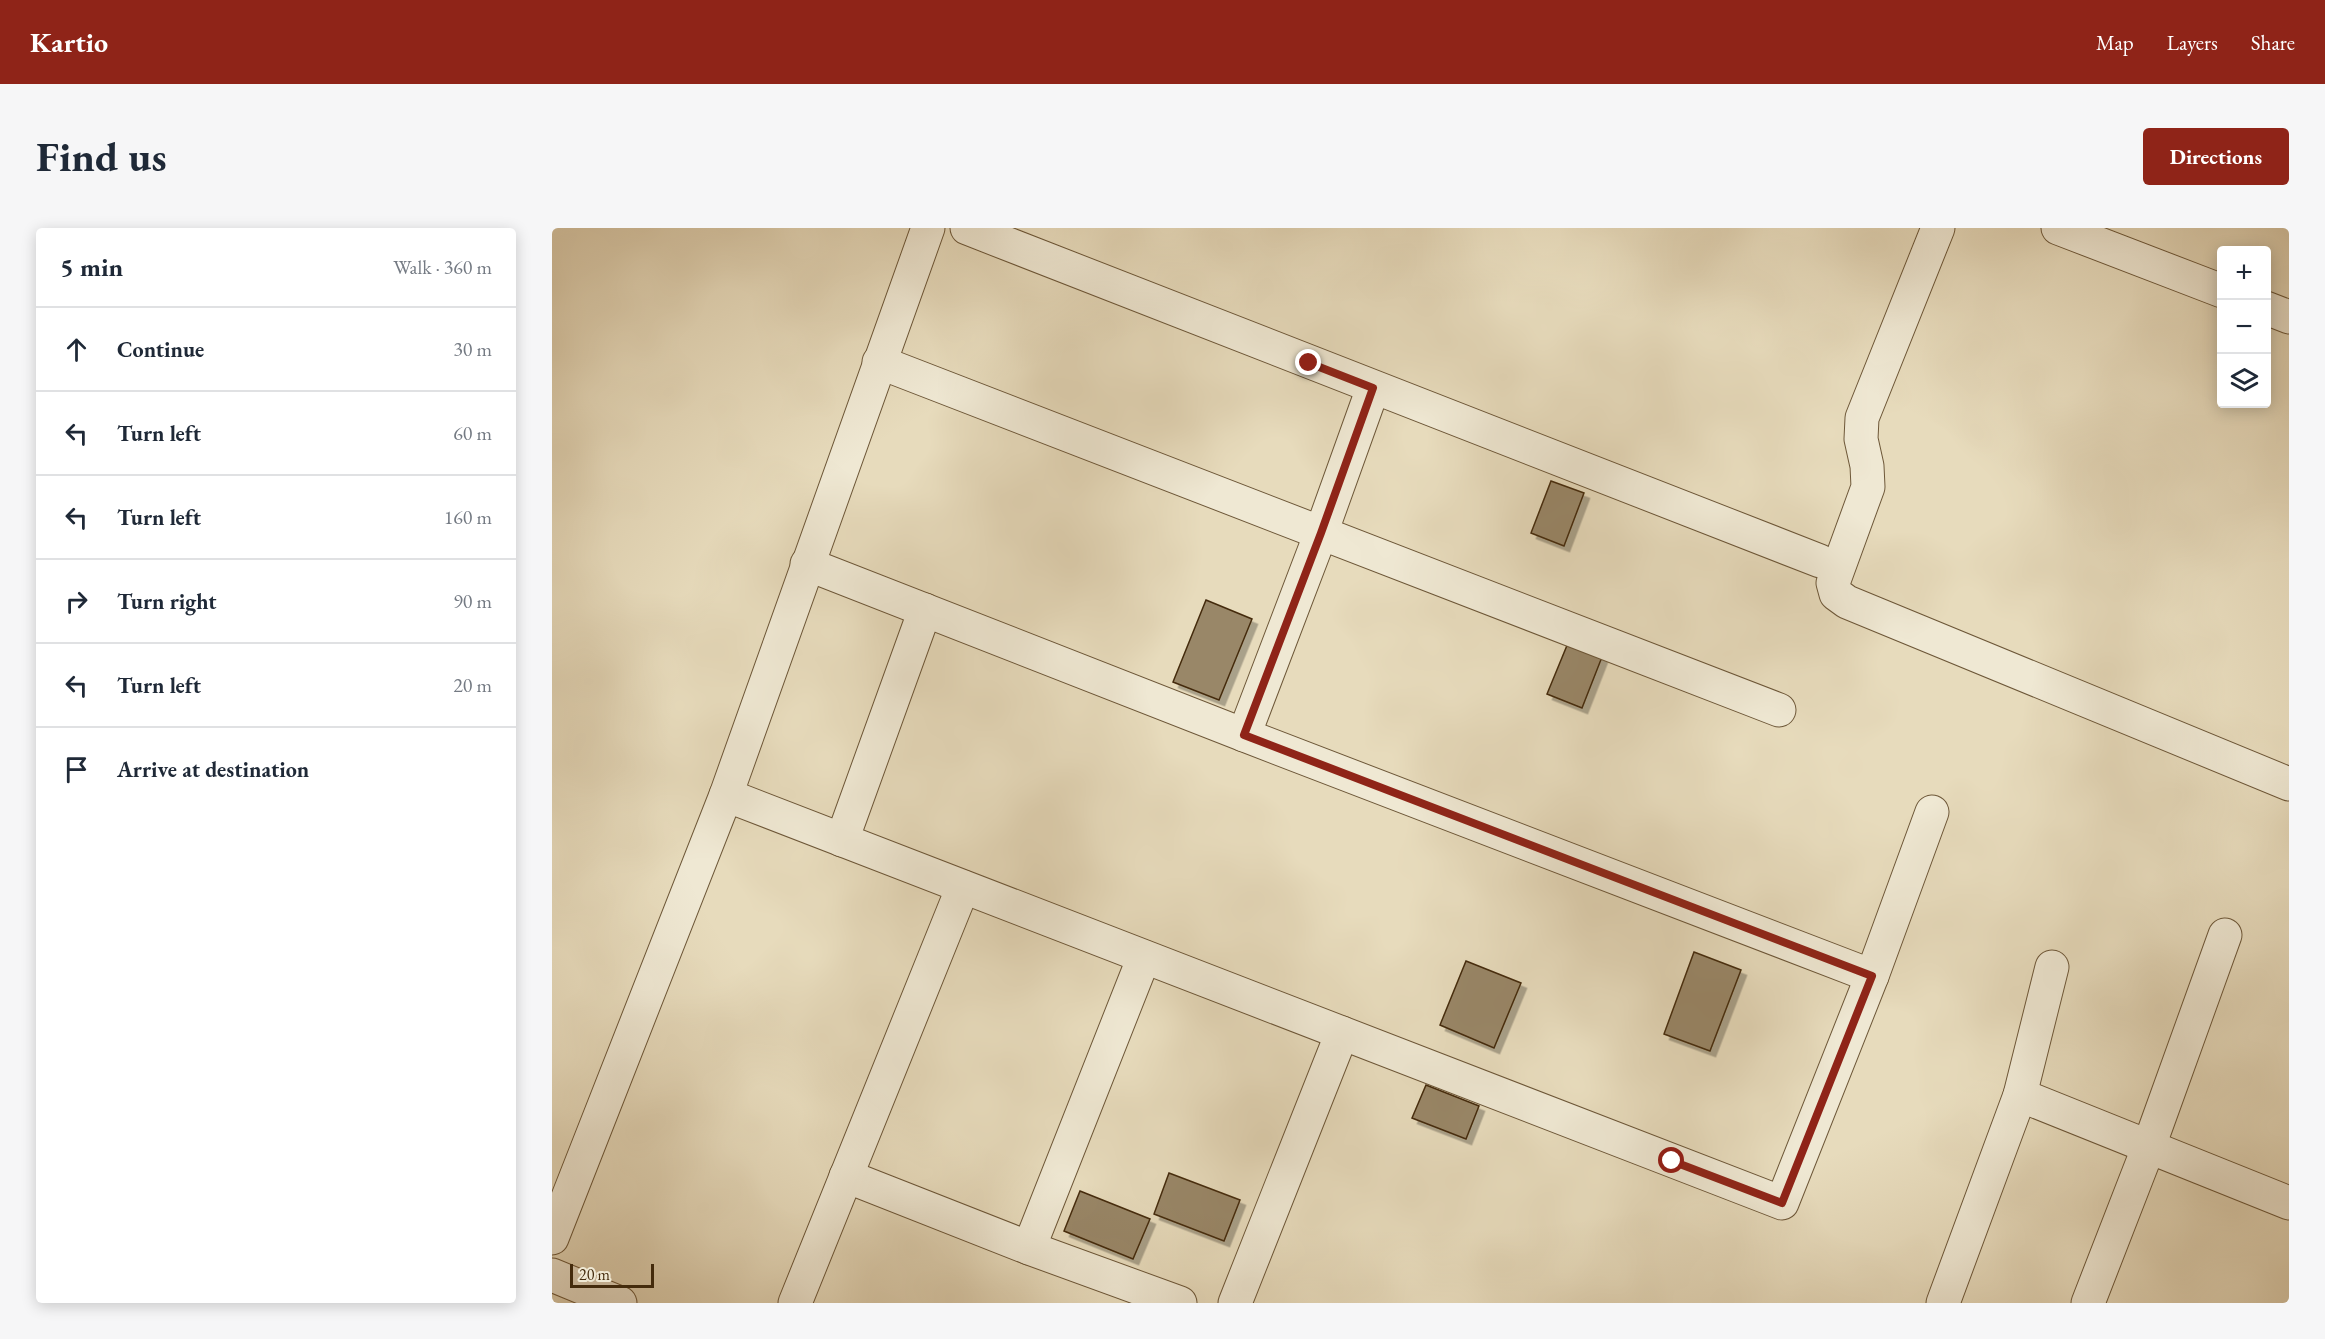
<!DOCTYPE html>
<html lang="en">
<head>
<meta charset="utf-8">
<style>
	body { margin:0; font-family:"EB Garamond",serif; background:#f6f6f7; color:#1f2937 }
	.controls { position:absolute; right:18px; top:18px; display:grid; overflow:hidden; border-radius:6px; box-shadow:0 3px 15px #0003 }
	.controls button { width:54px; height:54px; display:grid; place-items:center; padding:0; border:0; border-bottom:2px solid #e0e1e3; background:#fff; color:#1f2937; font:30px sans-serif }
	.scale { position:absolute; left:18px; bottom:15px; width:84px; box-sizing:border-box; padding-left:6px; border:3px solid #442b0c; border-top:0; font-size:16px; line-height:21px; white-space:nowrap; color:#442b0c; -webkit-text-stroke:4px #efe8d3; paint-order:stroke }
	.stop { position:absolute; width:18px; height:18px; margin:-14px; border:4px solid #8f2418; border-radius:50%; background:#fff }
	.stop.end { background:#8f2418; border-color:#fff; box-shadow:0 2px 6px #0008 }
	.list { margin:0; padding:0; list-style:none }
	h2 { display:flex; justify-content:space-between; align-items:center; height:78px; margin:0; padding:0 24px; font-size:26px }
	h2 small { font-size:20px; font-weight:400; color:#747a83 }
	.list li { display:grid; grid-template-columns:39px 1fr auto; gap:18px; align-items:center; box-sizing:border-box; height:84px; padding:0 24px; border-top:2px solid #e0e1e3 }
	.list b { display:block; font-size:22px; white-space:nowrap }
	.list em { font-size:20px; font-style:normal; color:#747a83 }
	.icon { flex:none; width:33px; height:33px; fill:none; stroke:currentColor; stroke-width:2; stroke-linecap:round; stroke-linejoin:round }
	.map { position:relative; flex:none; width:1737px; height:1075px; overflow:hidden; border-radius:6px }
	header { display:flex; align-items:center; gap:36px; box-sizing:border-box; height:84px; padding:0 30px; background:#8f2418; color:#fff }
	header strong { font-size:28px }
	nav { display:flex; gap:33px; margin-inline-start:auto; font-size:21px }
	.intro { display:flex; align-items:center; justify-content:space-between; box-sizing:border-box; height:144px; padding:0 36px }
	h1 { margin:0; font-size:42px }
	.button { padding:15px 27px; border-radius:6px; background:#8f2418; color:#fff; font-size:21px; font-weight:700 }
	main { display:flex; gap:36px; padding:0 36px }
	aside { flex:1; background:#fff; border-radius:6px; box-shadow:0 3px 15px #0003 }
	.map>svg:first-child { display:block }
</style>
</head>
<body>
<header>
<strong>Kartio</strong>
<nav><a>Map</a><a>Layers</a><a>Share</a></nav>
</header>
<div class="intro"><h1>Find us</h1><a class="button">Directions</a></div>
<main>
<aside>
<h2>5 min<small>Walk · 360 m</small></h2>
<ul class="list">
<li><svg class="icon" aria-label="ahead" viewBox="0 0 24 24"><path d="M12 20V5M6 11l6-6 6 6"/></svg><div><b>Continue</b></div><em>30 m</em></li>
<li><svg class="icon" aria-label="left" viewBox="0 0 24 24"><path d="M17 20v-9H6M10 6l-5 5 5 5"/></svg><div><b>Turn left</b></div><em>60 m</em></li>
<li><svg class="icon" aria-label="left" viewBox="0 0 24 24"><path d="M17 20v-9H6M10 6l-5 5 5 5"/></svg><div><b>Turn left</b></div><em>160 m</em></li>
<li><svg class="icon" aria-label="right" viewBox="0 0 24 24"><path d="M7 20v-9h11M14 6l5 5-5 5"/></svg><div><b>Turn right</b></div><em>90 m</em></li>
<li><svg class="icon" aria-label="left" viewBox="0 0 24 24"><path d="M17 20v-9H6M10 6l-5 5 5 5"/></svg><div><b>Turn left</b></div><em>20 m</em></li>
<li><svg class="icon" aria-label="arrive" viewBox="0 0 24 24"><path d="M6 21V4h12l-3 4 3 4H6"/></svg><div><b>Arrive at destination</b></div></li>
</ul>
</aside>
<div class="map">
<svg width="1737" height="1075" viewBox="0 0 1737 1075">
	<defs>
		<filter id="shadow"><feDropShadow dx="5.5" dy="5.5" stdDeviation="0" flood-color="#0004"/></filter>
	</defs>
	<rect width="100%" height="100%" fill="#e7dbbc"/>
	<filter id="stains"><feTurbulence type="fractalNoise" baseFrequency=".00333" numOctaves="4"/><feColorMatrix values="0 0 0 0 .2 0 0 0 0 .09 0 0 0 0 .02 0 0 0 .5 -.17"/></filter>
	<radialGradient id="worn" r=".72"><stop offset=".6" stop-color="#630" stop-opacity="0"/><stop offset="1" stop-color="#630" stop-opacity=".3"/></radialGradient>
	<!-- building -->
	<g fill="#998768" stroke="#442b0c" stroke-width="1.5" filter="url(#shadow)">
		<polygon points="999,253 1032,265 1012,318 979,305"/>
		<polygon points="654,372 700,391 667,472 621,454"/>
		<polygon points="1016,415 1050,429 1030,480 995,466"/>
		<polygon points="1142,724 1189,742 1158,823 1112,806"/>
		<polygon points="914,733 969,755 942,820 888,797"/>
		<polygon points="874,857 927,878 914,911 860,890"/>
		<polygon points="617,945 688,972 672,1013 602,986"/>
		<polygon points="528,963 598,991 581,1031 512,1003"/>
	</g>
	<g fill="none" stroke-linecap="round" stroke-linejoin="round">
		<!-- street casing -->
		<g stroke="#6d5738" stroke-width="35">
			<g id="street">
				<polyline points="415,0 1268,333"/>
				<polyline points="1386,0 1310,190 1309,211 1315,238 1316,259 1281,355 1284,366 1295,374 1737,556"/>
				<polyline points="1506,0 1670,63"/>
				<polyline points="1714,80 1737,89"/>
				<polyline points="327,134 1227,482"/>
				<polyline points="255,336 692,507 1320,748"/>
				<polyline points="692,507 769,305 821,160"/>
				<polyline points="174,567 1230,975 1320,748 1380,584"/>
				<polyline points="290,612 373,382"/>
				<polyline points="1468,867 1737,975"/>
				<polyline points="294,948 477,1020 628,1075"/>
				<polyline points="0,1010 174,567 376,0"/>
				<polyline points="477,1020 592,729"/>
				<polyline points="0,1047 68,1075"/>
				<polyline points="243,1075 411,659"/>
				<polyline points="683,1075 790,805"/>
				<polyline points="1391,1075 1468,867 1500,739"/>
				<polyline points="1536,1075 1597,918 1673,707"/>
			</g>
		</g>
		<!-- street -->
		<use href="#street" stroke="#efe8d3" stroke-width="33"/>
	</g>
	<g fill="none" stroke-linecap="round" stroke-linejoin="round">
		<!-- route -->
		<polyline stroke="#8f2418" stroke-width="8" points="757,135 821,160 769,305 692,507 1320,748 1230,975 1120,933"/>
	</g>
	<rect width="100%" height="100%" filter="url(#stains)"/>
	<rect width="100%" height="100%" fill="url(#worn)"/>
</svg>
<div class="controls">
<button>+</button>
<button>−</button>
<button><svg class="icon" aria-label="layers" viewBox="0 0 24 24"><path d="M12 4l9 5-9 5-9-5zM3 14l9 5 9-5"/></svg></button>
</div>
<div class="scale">20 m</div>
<div class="stop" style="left:1120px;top:933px"></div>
<div class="stop end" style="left:757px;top:135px"></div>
</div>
</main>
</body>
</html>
